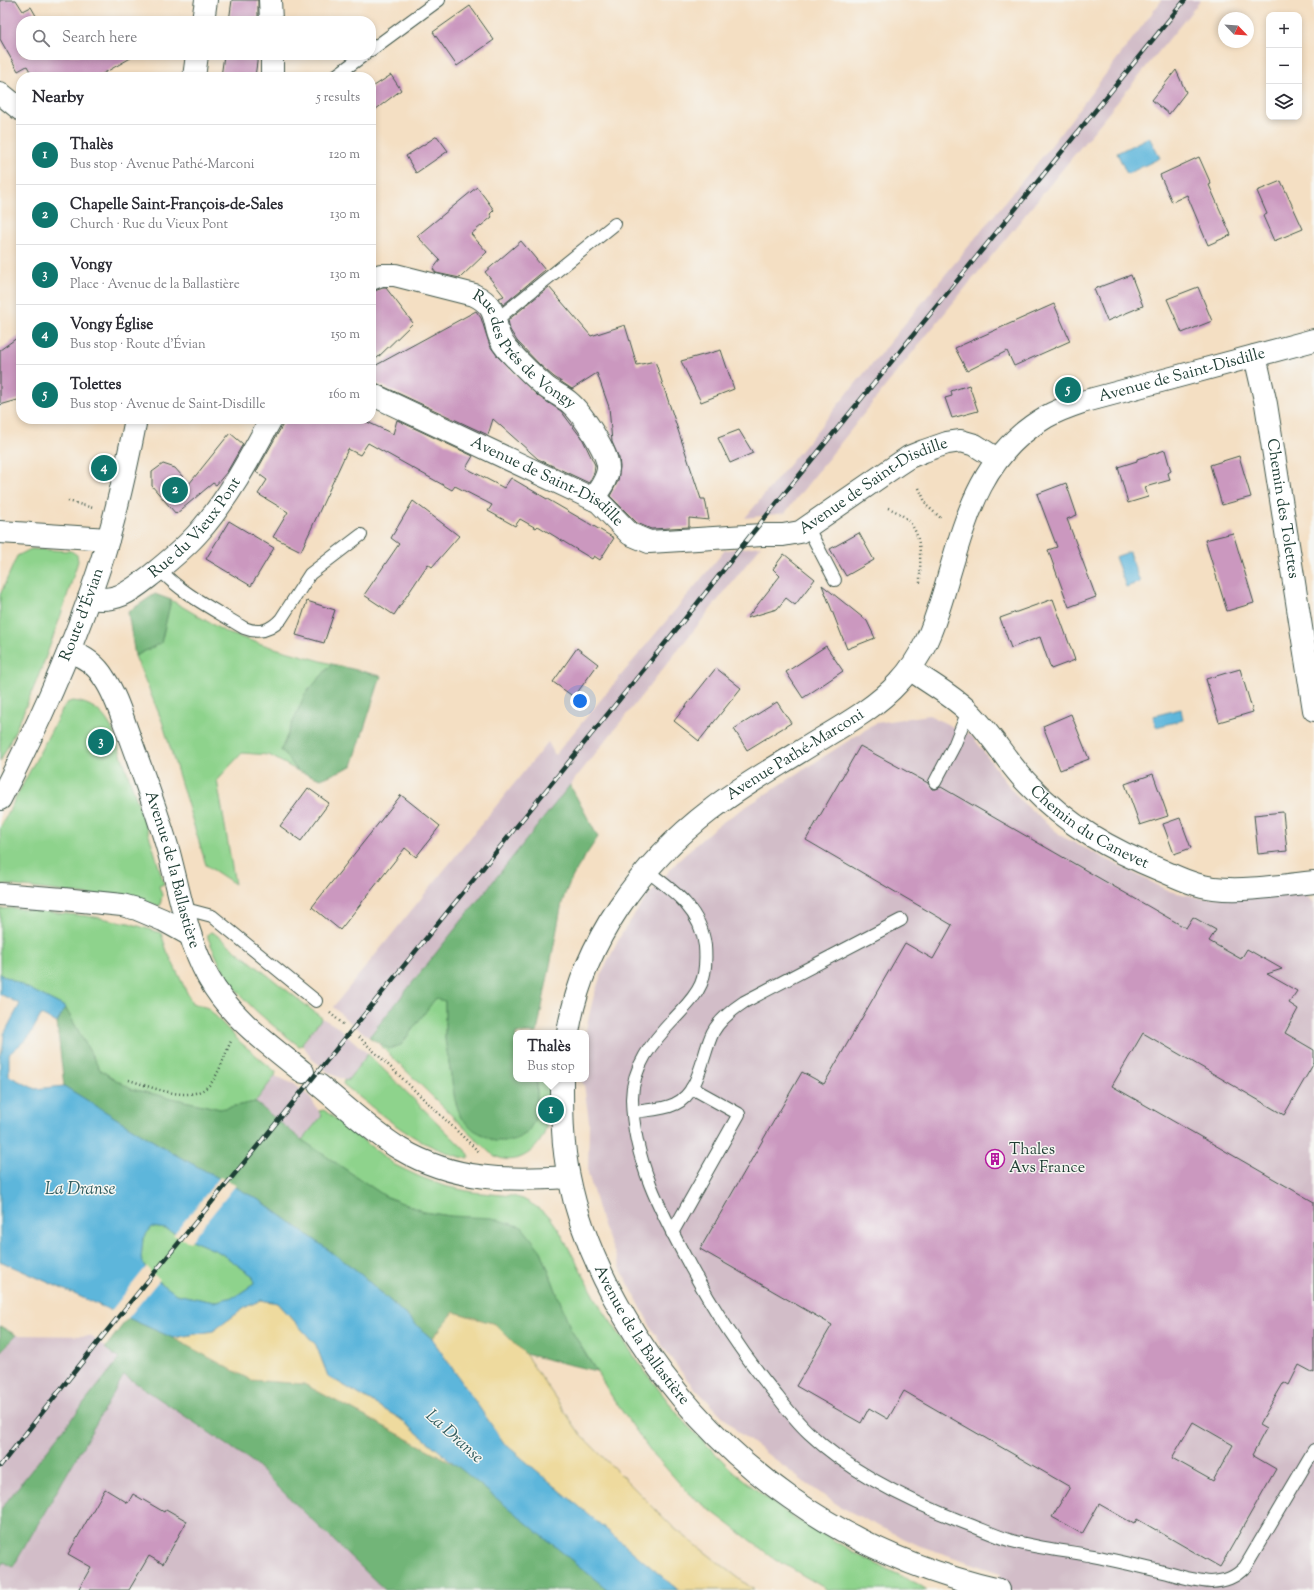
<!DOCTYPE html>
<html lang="en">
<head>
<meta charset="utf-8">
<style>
	body { margin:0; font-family:"Sorts Mill Goudy",serif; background:#f7f7f7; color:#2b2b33 }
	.controls { position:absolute; right:12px; top:12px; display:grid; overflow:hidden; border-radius:8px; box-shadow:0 2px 6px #0003 }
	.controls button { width:36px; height:36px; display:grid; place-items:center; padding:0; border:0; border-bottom:1px solid #e1e1e2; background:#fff; color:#2b2b33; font:20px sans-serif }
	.compass { position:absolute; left:1218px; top:12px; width:36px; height:36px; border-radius:50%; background:#fff; box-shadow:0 2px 6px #0003; rotate:115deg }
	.you { position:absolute; left:580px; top:701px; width:14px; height:14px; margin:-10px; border:3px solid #fff; border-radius:50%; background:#1a73e8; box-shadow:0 0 0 6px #1a73e833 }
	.badge { display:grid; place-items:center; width:26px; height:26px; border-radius:50%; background:#0f766e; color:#fff; font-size:13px; font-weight:700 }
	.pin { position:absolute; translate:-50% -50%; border:2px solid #fff; box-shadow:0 1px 4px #0006 }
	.popup { position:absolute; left:513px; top:1030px; width:76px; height:52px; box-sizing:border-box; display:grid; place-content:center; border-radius:8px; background:#fff; filter:drop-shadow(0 1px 3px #0005); font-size:13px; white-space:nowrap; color:#7c7c81 }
	.popup b { font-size:15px; color:#2b2b33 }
	.popup::after { content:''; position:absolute; left:50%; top:100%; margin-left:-8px; border:8px solid transparent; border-top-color:#fff }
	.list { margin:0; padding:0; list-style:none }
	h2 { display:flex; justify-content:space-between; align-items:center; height:52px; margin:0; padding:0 16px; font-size:17px }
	h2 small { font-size:13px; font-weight:400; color:#7c7c81 }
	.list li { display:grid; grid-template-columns:26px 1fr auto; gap:12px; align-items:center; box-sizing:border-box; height:60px; padding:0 16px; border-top:1px solid #e1e1e2 }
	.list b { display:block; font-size:15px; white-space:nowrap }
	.list p { margin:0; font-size:13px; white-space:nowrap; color:#7c7c81 }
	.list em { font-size:13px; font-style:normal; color:#7c7c81 }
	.icon { flex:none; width:22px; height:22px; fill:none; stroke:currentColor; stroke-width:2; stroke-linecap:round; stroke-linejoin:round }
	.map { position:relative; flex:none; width:1314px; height:1590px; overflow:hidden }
	.search { position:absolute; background:#fff; box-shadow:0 2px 6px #0003; left:16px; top:16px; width:360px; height:44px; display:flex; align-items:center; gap:10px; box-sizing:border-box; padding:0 14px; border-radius:16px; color:#7c7c81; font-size:15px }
	.panel { position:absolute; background:#fff; box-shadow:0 2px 6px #0003; left:16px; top:72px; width:360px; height:352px; border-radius:16px }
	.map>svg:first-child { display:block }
</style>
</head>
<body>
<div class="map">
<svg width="1314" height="1590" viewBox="0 0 1314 1590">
	<rect width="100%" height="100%" fill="#f6f6f2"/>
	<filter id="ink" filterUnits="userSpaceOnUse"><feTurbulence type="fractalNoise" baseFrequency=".025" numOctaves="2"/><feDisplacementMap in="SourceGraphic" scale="8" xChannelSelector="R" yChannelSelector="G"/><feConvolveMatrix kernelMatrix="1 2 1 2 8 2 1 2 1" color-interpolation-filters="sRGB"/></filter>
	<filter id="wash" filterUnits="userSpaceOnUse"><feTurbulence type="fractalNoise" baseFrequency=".012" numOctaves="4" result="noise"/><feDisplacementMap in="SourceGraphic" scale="16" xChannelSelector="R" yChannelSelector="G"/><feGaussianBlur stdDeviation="0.9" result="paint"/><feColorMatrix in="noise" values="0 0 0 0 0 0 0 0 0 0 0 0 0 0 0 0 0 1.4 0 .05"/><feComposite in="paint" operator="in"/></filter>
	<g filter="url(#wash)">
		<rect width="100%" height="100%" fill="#f4dfc3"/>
		<!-- industrial -->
		<g fill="#d2bdc8">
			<polygon points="1162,0 1201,0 908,358 785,513 745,518 1047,151"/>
			<polygon points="761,546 369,1037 346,1019 333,1007 548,742 555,755 725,550"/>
			<polygon points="929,715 973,737 1011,789 1022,802 1063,837 1169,891 1201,898 1267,896 1305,893 1314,903 1314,1590 995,1590 1001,1573 920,1546 880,1527 841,1507 804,1482 738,1432 690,1383 670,1357 653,1331 622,1271 602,1223 588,1173 589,1121 584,1085 580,1080 586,1079 585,1033 594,995 601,975 622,933 647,897 678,861 713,829 730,817 876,723"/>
			<polygon points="322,1018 339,1028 368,1054 347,1081 329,1073 321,1066 313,1060 302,1044"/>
			<polygon points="275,1076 294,1084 309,1096 322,1116 302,1140 255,1102"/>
			<polygon points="16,1335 91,1336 119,1359 0,1510 0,1352"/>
			<polygon points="124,1375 250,1460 385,1590 0,1590 0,1568 4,1562 13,1567"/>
		</g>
		<!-- green -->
		<g fill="#8ed38c" stroke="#568860">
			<path d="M31 549 71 551 77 555 78 561C57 631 33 696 0 762V595L17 556Z"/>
			<polygon points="171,600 227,633 271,647 332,664 305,694 281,750 298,771 269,755 242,753 217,780 235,884 206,865 162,721 135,656 161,643"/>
			<path d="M72 701C92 702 105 714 113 731L153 847 164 884 159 886 162 895 160 906 145 902 0 884V828L63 708 67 703Z"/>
			<polygon points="13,908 95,917 129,923 161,933 167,951 192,1003 208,1008 240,1042 276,1072 275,1076 255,1102 220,1109 131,1089 100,1070 65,1007 0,974 0,909"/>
			<path d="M211 932 214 933 322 1018 302 1043 303 1045 299 1046C275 1027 250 1009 232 984 222 970 215 954 208 938V934Z"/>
			<path d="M435 998 445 1001V1039L455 1100 461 1118 537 1105V1079H550C549 1096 550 1115 545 1131 539 1149 519 1165 500 1158 496 1157 492 1154 489 1152L379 1044 389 1048 401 1045Z"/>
			<path d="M368 1054 469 1154V1158C461 1158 453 1155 446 1152 406 1138 376 1110 343 1084L344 1080 347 1081Z"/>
			<polygon points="324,1110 395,1165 418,1176 444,1186 472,1192 512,1196 523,1199 535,1206 549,1216 559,1230 600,1306 643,1369 683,1421 734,1472 783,1511 864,1558 918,1584 927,1590 828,1590 772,1557 689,1494 650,1450 614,1400 571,1330 541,1251 450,1216 424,1212 385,1196 302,1140 322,1116 319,1111"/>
			<polygon points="152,1227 166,1229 219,1252 253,1276 254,1284 236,1296 213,1302 176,1294 149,1274 141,1259 143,1238"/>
		</g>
		<!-- forest -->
		<g fill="#72b578" stroke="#487956">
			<polygon points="155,594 171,600 161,643 135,656 128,612"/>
			<polygon points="332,664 381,676 352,766 321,779 298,771 281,750 305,694"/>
			<path d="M570 785 598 837C583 860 570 876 562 903L537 1033H516V1079H537V1105L535 1120 527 1133 513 1141H494L474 1130 461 1118 455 1100 445 1039V1001L435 999 401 1045 389 1049 369 1037Z"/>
			<polygon points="65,1007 100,1070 131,1089 220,1109 255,1102 302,1140 385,1196 424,1212 450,1216 492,1218 522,1227 541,1251 571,1330 596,1371 525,1354 495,1324 454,1312 432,1339 356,1270 261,1201 174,1154 64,1086 57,1023"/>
			<polygon points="128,1318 173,1338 251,1380 304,1384 457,1465 608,1590 385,1590 250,1460 124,1375 13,1567 4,1562 0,1568 0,1510 119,1359 105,1348"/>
			<polygon points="0,1326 16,1335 0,1352"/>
		</g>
		<!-- sand -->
		<g fill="#eeda9e" stroke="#868c69">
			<polygon points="261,1300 278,1303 316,1345 328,1376 399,1418 457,1465 304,1384 251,1380 173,1338 213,1331 246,1307"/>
			<polygon points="454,1312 495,1324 525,1354 581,1435 674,1528 754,1590 678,1590 503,1443 432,1339"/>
		</g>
		<!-- water -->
		<g fill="#5db6db" stroke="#3e7a88" fill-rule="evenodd">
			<polygon points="1149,137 1160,158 1127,174 1117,153"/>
			<polygon points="1129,552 1140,582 1126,587 1115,557"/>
			<polygon points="1181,709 1183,720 1156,727 1153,716"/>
			<path d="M0 974 65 1007 57 1023 41 1015 29 1037 9 1054V1076L35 1089 64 1086 174 1154 261 1201 356 1270 432 1339 504 1443 678 1590H608L399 1418 328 1376 316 1345 278 1303 261 1300 246 1307 213 1331 173 1338 0 1261V1057L3 1046 4 1034 20 1004 0 994ZM152 1227 166 1229 219 1252 253 1276 254 1284 236 1296 214 1302 176 1294 149 1274 141 1259 143 1238Z"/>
		</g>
		<!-- pier -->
		<g fill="#f4dfc3">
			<polygon points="220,1177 236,1185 190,1242 173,1235"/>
			<polygon points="147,1266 151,1273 160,1279 128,1318 127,1320 110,1312"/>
		</g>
		<g id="blocks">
			<!-- building -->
			<g fill="#cb98bf" fill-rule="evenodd">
				<polygon points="0,0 16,0 23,11 31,7 39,21 21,21 21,55 136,55 97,77 33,77 27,66 18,71 0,39"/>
				<polygon points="232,0 258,0 258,21 229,21"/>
				<polygon points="470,6 494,40 457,66 433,32"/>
				<polygon points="224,55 258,55 255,77 221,77"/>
				<polygon points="1176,70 1186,92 1169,114 1152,100"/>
				<polygon points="391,75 401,90 371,113 371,88"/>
				<polygon points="437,136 448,151 416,173 406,156"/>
				<polygon points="1199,157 1211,184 1209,185 1231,235 1208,245 1187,195 1172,202 1160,175"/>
				<polygon points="1281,181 1303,229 1274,241 1263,216 1267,214 1257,191"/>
				<polygon points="477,187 494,210 490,214 492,217 471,234 487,252 460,278 436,273 433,269 440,260 417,236"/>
				<polygon points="521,241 545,270 503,305 499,298 504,296 485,272"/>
				<polygon points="1131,275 1143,306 1107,321 1094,289"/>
				<polygon points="549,287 591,336 625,325 637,365 655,361 701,499 705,499 709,520 689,518 689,527 651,529 637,523 610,496 618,481 620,467 619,458 612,442 609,407 597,373 572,389 554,377 540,365 517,341 510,330 508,320"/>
				<polygon points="1198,287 1212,321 1182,333 1167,299"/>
				<polygon points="383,288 386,288 413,323 371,364 371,292"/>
				<polygon points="1054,304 1070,341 1014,366 1007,351 967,371 955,348"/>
				<polygon points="476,311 481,318 490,346 498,357 538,396 561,411 583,440 595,465 594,473 589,483 538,459 493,419 488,435 376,383 371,382 371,368"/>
				<polygon points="21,335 21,399 0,405 0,350"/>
				<polygon points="721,350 734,389 701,402 681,361"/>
				<polygon points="969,385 978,411 952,418 945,398 952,396 951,391"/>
				<polygon points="286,419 361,419 393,434 397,420 473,456 466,468 504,488 511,478 614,538 600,560 594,556 592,559 538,526 536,528 520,519 515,526 488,511 492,505 455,486 452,490 368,443 360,455 348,449 301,551 273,537 288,512 258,494 267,480 256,472"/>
				<polygon points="739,430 753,453 730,463 718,438"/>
				<polygon points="230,433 243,444 227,472 216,485 213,483 176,514 152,486 152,472 163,464 175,468 189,484"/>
				<polygon points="1165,450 1171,471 1168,473 1170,480 1145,487 1148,497 1128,503 1118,467 1137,461 1137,459"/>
				<polygon points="1239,456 1251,497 1222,505 1210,465"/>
				<polygon points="1066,483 1077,515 1067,519 1096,597 1069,607 1048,550 1057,547 1037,494"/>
				<polygon points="413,501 459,536 432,567 428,564 394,615 364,595 399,544 391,538"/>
				<polygon points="229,521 274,548 251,586 206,559"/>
				<polygon points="859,533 874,560 846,576 830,549"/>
				<polygon points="1233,533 1254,603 1227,611 1205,540"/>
				<polygon points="784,554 815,579 795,605 786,598 777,609 747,618 780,576 773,569"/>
				<polygon points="822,585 867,621 875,638 847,649"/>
				<polygon points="1053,599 1075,660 1051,669 1040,637 1011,648 1000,618"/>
				<polygon points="307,601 335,610 324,643 296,635"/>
				<polygon points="826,646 843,671 803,698 786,672"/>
				<polygon points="577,648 598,664 574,697 553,682"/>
				<polygon points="716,668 741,688 699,741 674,721"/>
				<polygon points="1240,669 1253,712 1219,722 1206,679"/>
				<polygon points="777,702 791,723 747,750 734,729"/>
				<polygon points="1071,714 1089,759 1060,770 1043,726"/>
				<path d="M860 746 928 783 932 789H936L941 787 1186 928 1193 917 1216 930 1209 941 1241 959 1247 949 1282 969 1267 974 1297 991 1289 1003 1298 1009 1285 1033 1314 1050V1063L1284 1115 1143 1033 1112 1086 1314 1202V1373L1299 1365 1289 1385 1284 1382 1259 1425 1266 1429 1252 1455 1276 1469 1220 1567 1137 1519 1134 1524 1099 1504 1082 1534 1052 1517 1070 1487 904 1391 888 1419 869 1408 861 1423 796 1386 832 1325 700 1249 802 1072 824 1084 905 943 933 959 952 925 806 840ZM1193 1422 1233 1445 1213 1481 1172 1458Z"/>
				<polygon points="1153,774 1168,816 1140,825 1125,784"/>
				<polygon points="308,788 329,803 301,841 280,826"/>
				<polygon points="401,795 440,826 416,857 405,848 340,930 312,907"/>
				<polygon points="1283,812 1287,851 1258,854 1254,815"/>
				<polygon points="1180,818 1191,848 1174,854 1163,824"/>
				<polygon points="105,1489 128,1503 133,1494 164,1512 166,1509 187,1521 163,1564 149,1556 129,1590 78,1590 91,1567 68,1554"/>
			</g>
		</g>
	</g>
	<g filter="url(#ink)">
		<use href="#blocks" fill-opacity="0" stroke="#3f5549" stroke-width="1"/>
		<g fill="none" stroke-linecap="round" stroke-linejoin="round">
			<!-- lane casing -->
			<g stroke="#3f5549" stroke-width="14">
				<g id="lane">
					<polyline points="371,50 439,0"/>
					<polyline points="334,77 364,55"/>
					<polyline points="496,320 615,224"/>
					<polyline points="808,528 835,580"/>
					<path d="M159 569C182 594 215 610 244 628 259 634 270 631 281 619L310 574 361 535"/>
					<polyline points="935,782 954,746 968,711"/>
					<path d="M647 871C674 891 701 910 705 946 706 959 706 972 701 984 695 998 684 1008 674 1019 653 1041 632 1067 632 1099 633 1160 661 1212 689 1264 714 1311 743 1355 777 1396 787 1409 797 1422 809 1433 852 1474 911 1502 965 1523 981 1529 996 1536 1012 1541 1038 1548 1066 1551 1093 1556 1118 1561 1143 1567 1168 1573 1182 1577 1196 1581 1211 1582 1225 1581 1235 1578 1245 1567L1314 1450"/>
					<polyline points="183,912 193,911 212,916 316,1001"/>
					<path d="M633 1112C646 1110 663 1110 675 1104 700 1093 702 1054 713 1032 720 1019 732 1010 744 1002L901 920"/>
					<polyline points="672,1233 739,1114 692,1088"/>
				</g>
			</g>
			<!-- street casing -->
			<g stroke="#3f5549" stroke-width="24">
				<g id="street">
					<polyline points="270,0 271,21"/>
					<polyline points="272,55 272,77"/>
					<path id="s1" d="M371 279 381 275H395L474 295C504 309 489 328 507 349 519 362 533 376 546 387 554 393 562 396 569 402 581 412 609 453 608 469 607 481 599 489 593 499"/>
					<path id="s2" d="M1255 356 1266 404 1314 710"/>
					<path id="s3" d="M371 394 593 499 599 502 630 534 649 542 762 535H783L800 532 897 465 909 457 924 451 947 443 961 441 975 445 997 459"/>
					<polyline points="0,532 108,539"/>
					<path id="s4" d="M89 598C119 603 132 590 154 573 170 560 186 547 199 532 228 499 250 458 271 419"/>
					<path id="s5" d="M69 651C83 656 96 664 104 678 116 695 122 717 129 736 143 774 158 814 169 853 180 895 187 938 208 977 230 1017 268 1044 303 1072"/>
					<path id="s6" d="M910 669C929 683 950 694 967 710 991 732 1006 762 1029 785 1068 826 1111 850 1163 871 1179 878 1196 886 1214 888 1244 892 1284 885 1314 882"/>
					<polyline points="0,894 63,899 122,905 137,909 163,920 190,935"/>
					<path id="s7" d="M568 1033C582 943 641 863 712 809 739 788 769 771 798 753 832 731 872 712 899 682 923 657 933 628 943 595 964 525 978 456 1046 417 1058 410 1070 406 1082 402L1314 340"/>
					<path id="s8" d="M562 1079C562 1112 562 1145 569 1177 580 1233 605 1286 635 1334 720 1467 846 1555 999 1590"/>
					<path d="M319 1085C345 1106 371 1131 400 1149 454 1181 508 1181 568 1177"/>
				</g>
			</g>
			<!-- secondary casing -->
			<g stroke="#3f5549" stroke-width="24">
				<g id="secondary">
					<polyline points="203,21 206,0"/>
					<polyline points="194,77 197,55"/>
					<polyline points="0,93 21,110"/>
					<path id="s9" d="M0 799C38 726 72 650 98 572 115 522 126 470 136 419"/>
				</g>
			</g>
			<!-- path -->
			<g stroke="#3f5549" stroke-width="2.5" stroke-dasharray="1 3" stroke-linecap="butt">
				<polyline points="919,488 927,506 942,519"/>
				<polyline points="68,501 93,508"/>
				<path d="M888 508C925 522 920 551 920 583"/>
				<polyline points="330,1013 343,1024"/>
				<polyline points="359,1037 479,1152"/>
				<path d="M129 1080C152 1087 193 1106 211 1083 220 1072 225 1054 231 1041"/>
			</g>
			<!-- lane -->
			<use href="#lane" stroke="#fff" stroke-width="12"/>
			<!-- street -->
			<use href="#street" stroke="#fff" stroke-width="22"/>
			<!-- secondary -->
			<use href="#secondary" stroke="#fff" stroke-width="22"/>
			<!-- rail casing -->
			<g stroke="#1f3d34" stroke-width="4.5">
				<polyline id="rail" points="0,1466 98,1342 355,1026 696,605 750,536 1185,0"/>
			</g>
			<!-- rail -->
			<use href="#rail" stroke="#f6f6f2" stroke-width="3" stroke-dasharray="9" stroke-linecap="butt"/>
		</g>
	</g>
	<!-- icons -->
	<defs>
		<g id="building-ring" transform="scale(1)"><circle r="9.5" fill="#f6f6f2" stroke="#b5179e" stroke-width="1.5"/><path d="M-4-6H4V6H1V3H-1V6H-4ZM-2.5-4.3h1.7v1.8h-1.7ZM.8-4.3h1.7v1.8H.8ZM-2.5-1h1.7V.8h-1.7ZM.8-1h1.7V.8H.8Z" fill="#b5179e"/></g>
	</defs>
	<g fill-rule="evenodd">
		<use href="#building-ring" x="995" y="1159"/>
	</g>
	<g text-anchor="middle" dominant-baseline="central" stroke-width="3" stroke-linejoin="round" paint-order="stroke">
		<!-- street labels -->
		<g font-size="16" fill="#1f3d34" stroke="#f6f6f2">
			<text stroke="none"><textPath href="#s1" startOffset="183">Rue des Prés de Vongy</textPath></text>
			<text stroke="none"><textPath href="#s7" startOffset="952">Avenue de Saint-Disdille</textPath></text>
			<text stroke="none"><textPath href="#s3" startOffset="197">Avenue de Saint-Disdille</textPath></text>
			<text stroke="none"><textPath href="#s3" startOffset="556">Avenue de Saint-Disdille</textPath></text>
			<text stroke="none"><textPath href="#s2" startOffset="155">Chemin des Tolettes</textPath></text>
			<text stroke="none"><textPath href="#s4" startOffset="134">Rue du Vieux Pont</textPath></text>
			<text stroke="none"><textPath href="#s9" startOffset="202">Route d'Évian</textPath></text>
			<text stroke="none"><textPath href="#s7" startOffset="372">Avenue Pathé-Marconi</textPath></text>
			<text stroke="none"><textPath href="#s6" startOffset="242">Chemin du Canevet</textPath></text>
			<text stroke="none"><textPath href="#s5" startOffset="249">Avenue de la Ballastière</textPath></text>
			<text stroke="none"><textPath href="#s8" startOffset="274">Avenue de la Ballastière</textPath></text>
		</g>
		<!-- poi labels -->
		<g font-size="16" fill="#1f3d34" stroke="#f6f6f2" text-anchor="start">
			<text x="1009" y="1150">Thales<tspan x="1009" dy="18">Avs France</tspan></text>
		</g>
		<!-- water labels -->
		<g font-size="17" font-style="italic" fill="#2e5b5e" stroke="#f6f6f2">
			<text x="80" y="1190">La Dranse</text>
			<text transform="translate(454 1437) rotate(42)">La Dranse</text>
		</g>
	</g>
</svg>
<div class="controls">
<button>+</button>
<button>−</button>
<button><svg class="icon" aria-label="layers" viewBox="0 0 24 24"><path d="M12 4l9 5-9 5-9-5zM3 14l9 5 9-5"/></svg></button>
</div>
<svg class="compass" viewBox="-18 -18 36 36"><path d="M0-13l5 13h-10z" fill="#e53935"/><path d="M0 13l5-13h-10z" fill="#7c7c81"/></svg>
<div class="you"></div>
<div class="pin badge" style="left:551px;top:1110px">1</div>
<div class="popup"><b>Thalès</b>Bus stop</div>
<div class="pin badge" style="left:175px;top:490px">2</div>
<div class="pin badge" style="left:101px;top:742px">3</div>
<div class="pin badge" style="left:104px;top:468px">4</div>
<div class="pin badge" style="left:1068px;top:390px">5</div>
<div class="search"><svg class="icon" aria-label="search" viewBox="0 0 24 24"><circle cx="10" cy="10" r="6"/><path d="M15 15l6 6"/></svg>Search here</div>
<section class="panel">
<h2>Nearby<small>5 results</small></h2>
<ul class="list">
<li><span class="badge">1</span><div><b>Thalès</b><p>Bus stop · Avenue Pathé-Marconi</p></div><em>120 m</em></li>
<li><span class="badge">2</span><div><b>Chapelle Saint-François-de-Sales</b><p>Church · Rue du Vieux Pont</p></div><em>130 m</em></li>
<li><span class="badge">3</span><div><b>Vongy</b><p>Place · Avenue de la Ballastière</p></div><em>130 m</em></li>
<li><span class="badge">4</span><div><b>Vongy Église</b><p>Bus stop · Route d'Évian</p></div><em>150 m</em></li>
<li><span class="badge">5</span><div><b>Tolettes</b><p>Bus stop · Avenue de Saint-Disdille</p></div><em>160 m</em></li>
</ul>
</section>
</div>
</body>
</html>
